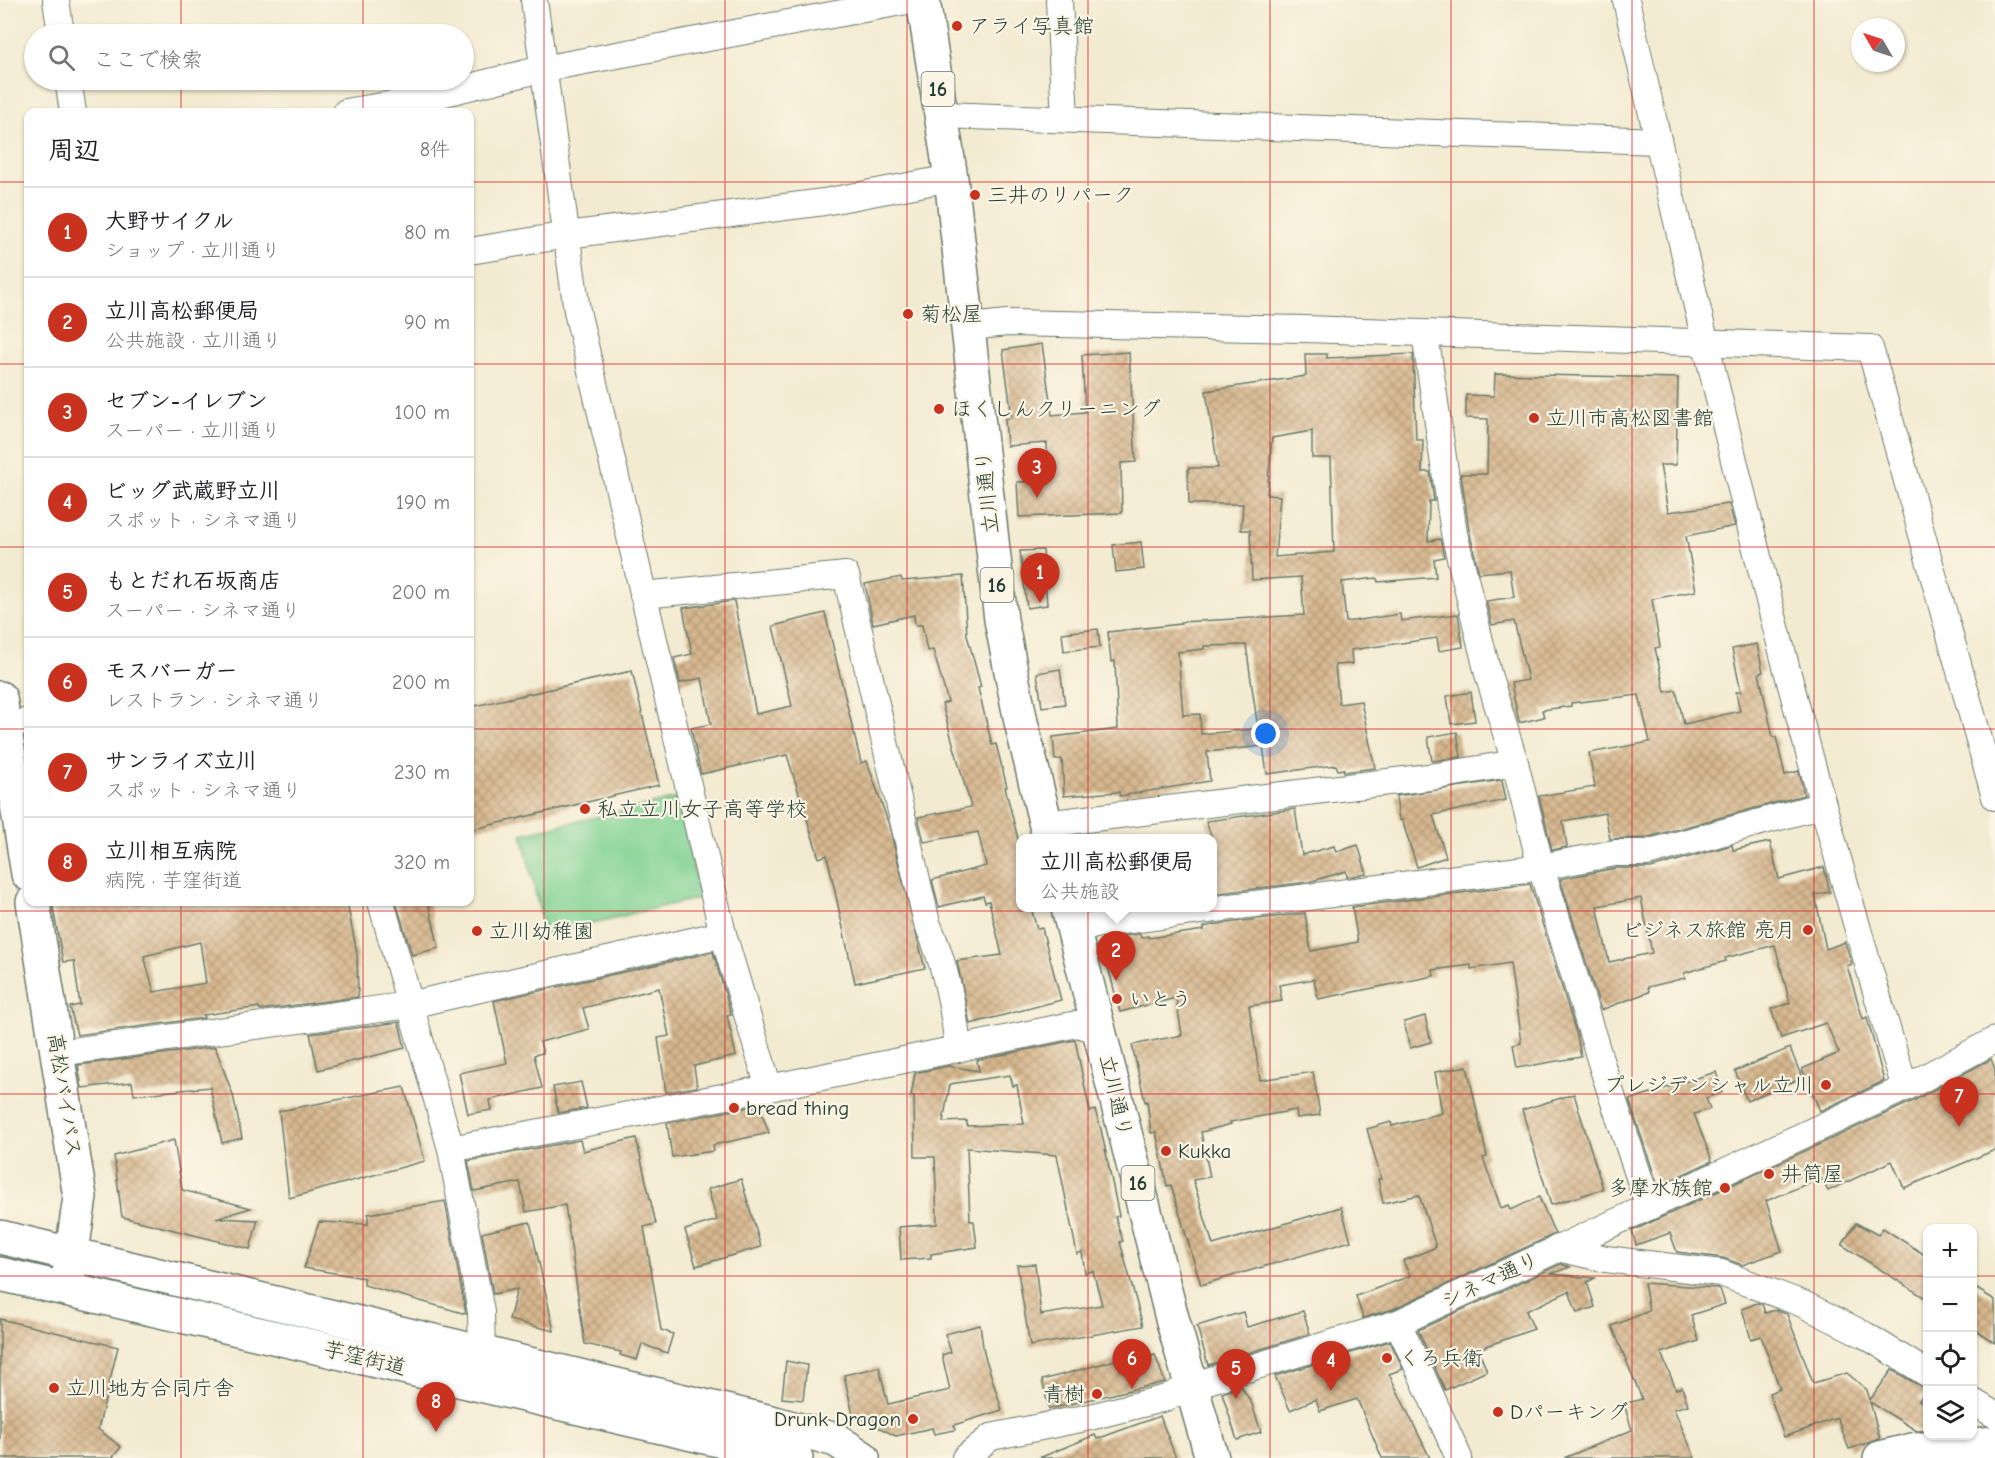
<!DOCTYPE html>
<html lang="ja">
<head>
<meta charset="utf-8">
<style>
	body { margin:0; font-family:"Comic Neue","Klee One",sans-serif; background:#f2f2f2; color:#202124 }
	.controls { position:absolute; right:18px; bottom:18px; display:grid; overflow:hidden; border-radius:12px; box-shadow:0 2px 4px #0004 }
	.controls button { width:54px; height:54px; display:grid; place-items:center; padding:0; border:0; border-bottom:2px solid #e0e0e0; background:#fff; color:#202124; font:30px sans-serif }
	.compass { position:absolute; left:1851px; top:18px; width:54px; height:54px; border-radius:50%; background:#fff; box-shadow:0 2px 4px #0004; rotate:309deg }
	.you { position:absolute; left:1266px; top:734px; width:21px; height:21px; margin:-15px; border:4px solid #fff; border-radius:50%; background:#1a73e8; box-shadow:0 0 0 9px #1a73e833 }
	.badge { display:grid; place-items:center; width:39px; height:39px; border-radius:50%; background:#c8321e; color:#fff; font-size:20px; font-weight:700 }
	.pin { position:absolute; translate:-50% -50px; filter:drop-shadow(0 2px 3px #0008) }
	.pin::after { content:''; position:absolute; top:32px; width:21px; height:18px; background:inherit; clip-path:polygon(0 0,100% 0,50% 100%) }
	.popup { position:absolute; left:1016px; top:834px; width:201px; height:78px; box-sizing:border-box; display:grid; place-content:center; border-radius:12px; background:#fff; filter:drop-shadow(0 2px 4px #0005); font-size:20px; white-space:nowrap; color:#757577 }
	.popup b { font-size:22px; color:#202124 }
	.popup::after { content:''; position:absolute; left:50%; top:100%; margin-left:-12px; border:12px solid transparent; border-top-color:#fff }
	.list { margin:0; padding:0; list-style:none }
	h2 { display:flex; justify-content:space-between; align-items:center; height:78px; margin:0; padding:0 24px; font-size:26px }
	h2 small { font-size:20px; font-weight:400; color:#757577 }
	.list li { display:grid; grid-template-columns:39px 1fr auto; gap:18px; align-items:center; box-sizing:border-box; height:90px; padding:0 24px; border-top:2px solid #e0e0e0 }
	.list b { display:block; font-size:22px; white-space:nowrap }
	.list p { margin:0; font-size:20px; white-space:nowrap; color:#757577 }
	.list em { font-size:20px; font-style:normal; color:#757577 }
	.icon { flex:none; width:33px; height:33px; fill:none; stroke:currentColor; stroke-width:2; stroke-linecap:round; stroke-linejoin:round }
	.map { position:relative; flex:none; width:1995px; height:1458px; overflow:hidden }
	.search { position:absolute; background:#fff; box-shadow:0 2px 4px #0004; left:24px; top:24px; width:450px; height:66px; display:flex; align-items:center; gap:15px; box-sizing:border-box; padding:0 21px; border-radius:33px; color:#757577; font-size:22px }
	.panel { position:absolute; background:#fff; box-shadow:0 2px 4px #0004; left:24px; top:108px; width:450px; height:798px; border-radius:12px }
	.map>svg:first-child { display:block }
</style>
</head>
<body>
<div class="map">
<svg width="1995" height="1458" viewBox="0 0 1995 1458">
	<defs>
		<pattern id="building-cross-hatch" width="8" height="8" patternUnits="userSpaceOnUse" patternTransform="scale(1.5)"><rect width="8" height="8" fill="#d8b88f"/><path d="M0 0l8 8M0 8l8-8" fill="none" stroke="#af9776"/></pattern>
	</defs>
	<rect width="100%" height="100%" fill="#fcf5e5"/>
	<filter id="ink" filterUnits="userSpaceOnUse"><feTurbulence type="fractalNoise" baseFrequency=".0167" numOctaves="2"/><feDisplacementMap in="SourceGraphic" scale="12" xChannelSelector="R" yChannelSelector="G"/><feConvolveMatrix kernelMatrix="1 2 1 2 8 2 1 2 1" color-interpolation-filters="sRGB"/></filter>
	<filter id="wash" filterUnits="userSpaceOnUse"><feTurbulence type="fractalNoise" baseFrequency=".008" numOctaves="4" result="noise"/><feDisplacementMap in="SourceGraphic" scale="24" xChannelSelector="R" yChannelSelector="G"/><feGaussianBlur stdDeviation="1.35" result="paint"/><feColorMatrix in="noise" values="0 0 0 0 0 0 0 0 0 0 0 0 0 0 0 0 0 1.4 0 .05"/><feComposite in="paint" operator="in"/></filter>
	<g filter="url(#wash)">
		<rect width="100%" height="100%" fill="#f3ebd1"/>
		<!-- pitch -->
		<polygon fill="#7ed192" stroke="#4e8763" stroke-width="1.5" points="678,798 700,898 545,934 522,834"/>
		<g id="blocks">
			<!-- building -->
			<g fill="url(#building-cross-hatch)" fill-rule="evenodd">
				<polygon points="1042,344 1052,415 1085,412 1082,355 1129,352 1136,462 1121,463 1122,513 1019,517 1017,482 1048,481 1047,443 1007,446 1005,419 1012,418 1003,350"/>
				<path d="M1305 354H1327V358L1413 354 1416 440H1423L1422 472H1430L1434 501H1429L1428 541 1440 539 1444 557 1434 559 1436 577 1378 582 1377 578 1342 582 1346 622 1400 614 1401 621 1458 614 1463 647 1439 651 1437 638 1351 650 1352 664 1335 665 1339 704 1361 701 1375 768 1344 772V769L1338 770 1336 765 1267 774 1263 746 1207 752 1210 781 1120 796 1119 792 1064 796 1062 759 1055 760 1053 737 1118 729 1115 661 1111 662 1108 632 1181 624V622L1304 615 1301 577 1252 580 1250 530H1241L1243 504H1189L1188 468H1218L1206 391 1306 376ZM1312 431V458H1331L1334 552 1275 557 1280 496 1267 495 1272 438ZM1246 645 1258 729 1201 734 1200 714 1183 715 1178 652 1204 649V646Z"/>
				<polygon points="1495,374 1678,378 1676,465 1660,465 1668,512 1729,504 1735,526 1686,536 1696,591 1652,599 1660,647 1655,648 1665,692 1676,690 1684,724 1740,711 1736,692 1741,691 1732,649 1757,644 1763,672 1759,673 1773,737 1776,737 1785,775 1799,771 1804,795 1645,838 1610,839 1605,813 1563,821 1567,847 1552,850 1539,796 1595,787 1589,753 1650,742 1639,695 1571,703 1571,706 1542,710 1544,717 1519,723 1511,683 1528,680 1514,621 1492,625 1486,601 1514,597 1510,570 1479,573 1469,530 1461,474 1487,474 1488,419 1466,418 1466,395 1494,396"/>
				<polygon points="1141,542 1144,569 1116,572 1113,545"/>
				<polygon points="1043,550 1047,605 1027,608 1020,551"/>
				<polygon points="963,576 967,635 981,687 978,688 992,745 996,744 1007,787 1005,787 1020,847 1020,908 1031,908 1037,929 1042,928 1061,1000 970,1024 957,961 1002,955 989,901 985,902 983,896 939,907 932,880 986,866 978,832 924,842 918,817 971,807 942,704 948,702 933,650 927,651 922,625 915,625 914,615 873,624 865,584 901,577 902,581"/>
				<polygon points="734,601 756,714 792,706 773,626 825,613 861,763 867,761 888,822 925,968 855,983 827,855 819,858 787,755 701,774 691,728 711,724 702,678 680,683 674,658 692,654 683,608"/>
				<polygon points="1098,629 1100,647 1064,651 1062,633"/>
				<polygon points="1060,669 1065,704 1042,707 1037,673"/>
				<polygon points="632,671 659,785 470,830 470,707"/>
				<polygon points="1471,692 1475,721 1451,724 1447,696"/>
				<polygon points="1457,732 1461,757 1432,761 1428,737"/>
				<polygon points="1502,780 1506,800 1433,815 1446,857 1417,867 1402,820 1399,820 1396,796"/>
				<polygon points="1295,809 1302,855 1334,846 1336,852 1358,845 1367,874 1347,877 1346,871 1309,882 1212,894 1212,838 1206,821"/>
				<path d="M1770 842 1779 879 1824 867 1830 892 1815 895 1826 949 1845 942 1852 964 1847 966 1863 1019 1867 1017 1884 1081 1820 1111 1802 1069 1839 1053 1826 1023 1781 1038 1771 1009 1790 1003 1775 945 1725 958 1726 961 1684 973 1685 978 1648 987 1649 992 1601 1010 1560 879 1616 868H1651L1732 845 1733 850ZM1641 898 1652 953 1609 962 1597 906Z"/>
				<polygon points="1530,884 1577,1036 1581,1057 1517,1068 1513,1045 1521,1043 1510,963 1471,969 1471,965 1433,970 1434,976 1318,999 1314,979 1279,985 1282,1001 1249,1006 1260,1080 1313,1072 1320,1115 1297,1118 1296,1110 1230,1122 1231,1124 1201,1132 1210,1177 1193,1180 1213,1245 1341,1207 1351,1241 1201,1285 1171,1185 1167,1186 1156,1132 1151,1133 1147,1101 1145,1102 1132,1045 1182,1035 1176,998 1120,1012 1103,948 1107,947 1105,938 1140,934 1141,938 1148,936 1149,938 1204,930 1204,927 1212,925 1305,913 1311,951 1358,942 1352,907"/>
				<path d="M52 902H195V906L218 902H347L357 954 358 997 260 1010 259 1007 203 1015 204 1018 77 1035 70 1007 80 1005 74 961 63 962ZM200 942 206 983 154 992 144 956Z"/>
				<polygon points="396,902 428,902 439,948 412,955"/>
				<polygon points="713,952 731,1014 727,1015 736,1056 694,1066 697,1087 666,1092 658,1038 669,1036 659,988 583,1008 589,1029 540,1042 543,1053 534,1055 542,1088 490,1100 492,1110 468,1114 459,1073 507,1063 494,1001"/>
				<polygon points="1425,1016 1431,1042 1410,1048 1404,1022"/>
				<polygon points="399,1022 405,1048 318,1070 310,1034"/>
				<path d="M1075 1040 1090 1112 1095 1110 1101 1129 1119 1216 1115 1217 1123 1241 1120 1242 1143 1326 1030 1346 1017 1265 1035 1264 1041 1315 1102 1305 1093 1271 1085 1273 1082 1252 1077 1254 1057 1155 967 1148 970 1221H974L977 1247 931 1254V1258L901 1260 899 1227 937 1224 935 1157H915L914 1096H911L915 1073 949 1066 979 1071 977 1060ZM1010 1075 1013 1086 1017 1085 1024 1124 967 1126V1121L943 1122 950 1084Z"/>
				<polygon points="215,1047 233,1095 242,1138 222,1143 210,1087 134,1095 132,1082 82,1088 78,1065"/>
				<polygon points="1790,1048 1802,1078 1747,1101 1735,1071"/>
				<polygon points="1991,1059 1995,1069 1995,1150 1904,1188 1892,1161 1828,1191 1821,1178 1766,1201 1782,1251 1742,1265 1723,1258 1677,1252 1670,1233 1636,1245 1632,1231 1911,1102"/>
				<polygon points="1467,1066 1487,1157 1483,1158 1501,1208 1509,1205 1511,1210 1539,1197 1555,1234 1393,1309 1363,1318 1356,1296 1410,1276 1403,1261 1436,1247 1419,1195 1383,1203 1378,1179 1381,1179 1367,1129 1391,1122 1392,1126 1442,1113 1435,1072"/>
				<polygon points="1716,1072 1722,1092 1706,1098 1710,1109 1694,1114 1712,1161 1658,1186 1629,1100"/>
				<polygon points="581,1082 587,1108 558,1113 553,1087"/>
				<polygon points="404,1087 425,1161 289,1198 279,1111"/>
				<polygon points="1574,1094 1603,1189 1551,1205 1522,1110"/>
				<polygon points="759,1105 769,1133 713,1145 714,1151 672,1157 667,1123"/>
				<polygon points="636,1138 656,1224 644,1227 661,1330 673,1334 667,1353 642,1344 637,1360 620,1355 621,1352 585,1344 565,1205 526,1212 520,1182 474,1191 468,1161 580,1140 583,1151"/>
				<polygon points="174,1140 182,1190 251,1208 216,1218 258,1220 250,1249 122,1217 114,1156"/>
				<polygon points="741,1179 761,1247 696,1266 685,1230 717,1220 708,1189"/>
				<polygon points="445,1201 466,1314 364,1285 364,1278 304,1268 319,1222 368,1224 368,1214"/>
				<polygon points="530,1222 554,1331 509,1320 517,1289 493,1294 482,1233"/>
				<polygon points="1856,1223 1878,1235 1883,1228 1928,1257 1928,1300 1842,1245"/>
				<polygon points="1561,1264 1570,1267 1551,1274 1595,1278 1587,1282 1595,1307 1577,1313 1569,1291 1526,1311 1534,1329 1478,1349 1487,1371 1445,1390 1418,1330"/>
				<polygon points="1644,1283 1717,1288 1720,1289 1725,1304 1691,1315 1699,1341 1661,1353 1676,1389 1682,1387 1688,1405 1674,1409 1695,1458 1564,1458 1632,1430 1624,1404 1642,1399 1612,1326 1649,1311"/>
				<polygon points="1972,1286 1995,1300 1995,1343 1972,1328"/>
				<polygon points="1757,1303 1762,1304 1765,1313 1776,1310 1787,1314 1813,1383 1847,1373 1867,1390 1870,1400 1892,1370 1924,1388 1927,1390 1919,1400 1928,1407 1928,1430 1917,1431 1870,1402 1880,1439 1849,1449 1837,1418 1784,1437 1769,1393 1780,1389 1761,1336 1751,1339 1742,1309"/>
				<polygon points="1303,1311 1310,1334 1208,1365 1197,1326 1243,1312 1247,1327"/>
				<polygon points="0,1319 118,1347 98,1429 121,1447 112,1458 0,1458"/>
				<polygon points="980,1325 984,1353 1002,1410 954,1425 955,1430 934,1434 932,1428 896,1436 853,1415 844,1375 879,1367 888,1404 950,1390 942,1355 951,1352 945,1334"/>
				<polygon points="1390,1341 1403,1369 1389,1374 1430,1458 1382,1458 1357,1399 1320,1411 1316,1399 1290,1410 1275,1376"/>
				<polygon points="1149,1351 1151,1356 1155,1355 1165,1382 1049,1409 1042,1380"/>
				<polygon points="786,1361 807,1365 803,1400 782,1398"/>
				<polygon points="1241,1386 1252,1404 1261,1432 1237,1440 1222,1393"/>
				<polygon points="1160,1416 1176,1458 1039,1458 1095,1435 1097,1439"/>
			</g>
		</g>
	</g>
	<g filter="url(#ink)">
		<use href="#blocks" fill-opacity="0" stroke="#697a6b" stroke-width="1.5"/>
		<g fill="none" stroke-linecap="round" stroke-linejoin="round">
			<!-- minor casing -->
			<g stroke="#697a6b" stroke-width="28">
				<g id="minor">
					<polyline points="56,0 61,34"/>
					<polyline points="534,0 577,311 723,934 769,1088"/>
					<polyline points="1059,0 1065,119"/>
					<path d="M1626 0C1709 365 1795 730 1905 1088"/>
					<polyline points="68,80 73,112"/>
					<polyline points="346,112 417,100 542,69 912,0"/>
					<polyline points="943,115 1658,141"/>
					<polyline points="470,251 567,235 824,202 951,178"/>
					<polyline points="970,327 1007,323 1305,329 1870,348 1995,797"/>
					<polyline points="1425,334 1454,533 1488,674 1515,763 1541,867 1603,1069 1649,1207"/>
					<path d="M643 595 846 575 927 923C944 961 954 1008 958 1049"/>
					<polyline points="5,727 28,721"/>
					<polyline points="1045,824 1437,776 1515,763"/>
					<polyline points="381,902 451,1149 481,1312 482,1354"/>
					<polyline points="1074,931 1099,924 1541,867 1615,853 1647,853 1823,805"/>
					<polyline points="58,1053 409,1005 723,934"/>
					<polyline points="451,1149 769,1088 1077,1024 1101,1031"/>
					<polyline points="1558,1248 1606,1259 1721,1273 1803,1304 1865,1335 1928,1374"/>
					<polyline points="1398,1323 1459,1458"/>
					<polyline points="1972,1401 1995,1415"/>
					<polyline points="965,1458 991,1437 1090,1417 1166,1398 1191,1386 1398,1323 1905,1088 1995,1040"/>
				</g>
			</g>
			<!-- tertiary casing -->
			<g stroke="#697a6b" stroke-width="36">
				<g id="tertiary">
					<polyline points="0,698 28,874"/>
					<polyline points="33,902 80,1197 69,1273"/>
					<polyline points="0,1237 775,1423 836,1440 863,1458"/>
					<polyline points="0,1274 796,1458"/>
					<polyline points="1880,1458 1912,1450 1995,1443"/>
				</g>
			</g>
			<!-- primary casing -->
			<g stroke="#697a6b" stroke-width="36">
				<g id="primary">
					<polyline points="923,0 951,178 1001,620 1021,722 1049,838"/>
					<polyline points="1068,908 1172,1318 1212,1458"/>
				</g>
			</g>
			<!-- minor -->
			<use href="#minor" stroke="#fff" stroke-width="26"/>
			<!-- tertiary -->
			<use href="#tertiary" stroke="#fff" stroke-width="33"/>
			<!-- primary -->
			<use href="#primary" stroke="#fff" stroke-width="33"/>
		</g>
	</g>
	<!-- grid -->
	<path fill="none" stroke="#d62828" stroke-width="1.5" stroke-opacity="0.55" d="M181 0V34M363 0V34M544 0V1458M725 0V1458M907 0V1458M1088 0V1458M1270 0V1458M1451 0V1458M1632 0V1458M1814 0V1458M181 80V112M363 80V112M0 182H28M470 182H1995M0 364H28M470 364H1995M0 547H28M470 547H1995M0 729H28M470 729H1995M181 902V1458M363 902V1458M0 911H1995M0 1094H1995M0 1276H1928M1972 1276H1995"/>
	<!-- markers -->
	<g fill="#c8321e" stroke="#fcf5e5" stroke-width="2">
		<circle cx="957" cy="26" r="6"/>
		<circle cx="975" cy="195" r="6"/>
		<circle cx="908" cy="314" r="6"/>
		<circle cx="939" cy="409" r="6"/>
		<circle cx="1534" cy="418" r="6"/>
		<circle cx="585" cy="809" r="6"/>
		<circle cx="1808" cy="930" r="6"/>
		<circle cx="477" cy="931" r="6"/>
		<circle cx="1117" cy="999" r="6"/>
		<circle cx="1826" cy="1085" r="6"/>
		<circle cx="734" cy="1108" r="6"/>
		<circle cx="1166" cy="1151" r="6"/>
		<circle cx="1769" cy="1174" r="6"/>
		<circle cx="1725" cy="1188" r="6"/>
		<circle cx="1387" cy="1358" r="6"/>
		<circle cx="54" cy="1388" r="6"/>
		<circle cx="1097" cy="1394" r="6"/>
		<circle cx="1498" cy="1412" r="6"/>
		<circle cx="913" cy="1419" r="6"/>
	</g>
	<g text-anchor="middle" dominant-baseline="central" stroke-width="4.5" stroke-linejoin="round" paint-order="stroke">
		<!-- shield labels -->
		<g fill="#fcf5e5" stroke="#617469" stroke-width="1.5">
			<rect x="921.5" y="72" width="33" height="34" rx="4.5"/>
			<rect x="980.5" y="568" width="33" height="34" rx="4.5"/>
			<rect x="1121.5" y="1166" width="33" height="34" rx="4.5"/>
		</g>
		<g font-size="20" font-weight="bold" fill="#1f3d34">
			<text x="938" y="89">16</text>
			<text x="997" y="585">16</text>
			<text x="1138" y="1183">16</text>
		</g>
		<!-- poi labels -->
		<g font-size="21" fill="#1f3d34" stroke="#fcf5e5" text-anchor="start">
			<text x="969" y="26">アライ写真館</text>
			<text x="987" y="195">三井のリパーク</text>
			<text x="920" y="314">菊松屋</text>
			<text x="951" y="409">ほくしんクリーニング</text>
			<text x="1546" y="418">立川市高松図書館</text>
			<text x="597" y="809">私立立川女子高等学校</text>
			<text x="1796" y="930" text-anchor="end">ビジネス旅館 亮月</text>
			<text x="489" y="931">立川幼稚園</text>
			<text x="1129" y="999">いとう</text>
			<text x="1814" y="1085" text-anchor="end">プレジデンシャル立川</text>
			<text x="746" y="1108">bread thing</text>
			<text x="1178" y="1151">Kukka</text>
			<text x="1781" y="1174">井筒屋</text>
			<text x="1713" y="1188" text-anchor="end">多摩水族館</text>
			<text x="1399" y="1358">くろ兵衛</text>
			<text x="66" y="1388">立川地方合同庁舎</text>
			<text x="1085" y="1394" text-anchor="end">青樹</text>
			<text x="1510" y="1412">Dパーキング</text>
			<text x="901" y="1419" text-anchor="end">Drunk Dragon</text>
		</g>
		<!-- street labels -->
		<g font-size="21" fill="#1f3d34" stroke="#fcf5e5">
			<text transform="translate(987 492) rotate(-96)">立川通り</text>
			<text transform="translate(65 1095) rotate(81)">高松バイパス</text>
			<text transform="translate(1116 1096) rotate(77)">立川通り</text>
			<text transform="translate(1490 1280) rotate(-25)">シネマ通り</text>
			<text transform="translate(365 1358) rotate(14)">芋窪街道</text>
		</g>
	</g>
</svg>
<div class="controls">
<button>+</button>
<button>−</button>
<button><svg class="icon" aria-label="locate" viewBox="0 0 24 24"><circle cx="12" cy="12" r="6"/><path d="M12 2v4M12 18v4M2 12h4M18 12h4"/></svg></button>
<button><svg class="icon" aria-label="layers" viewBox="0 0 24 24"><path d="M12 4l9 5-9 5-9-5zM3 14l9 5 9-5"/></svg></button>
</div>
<svg class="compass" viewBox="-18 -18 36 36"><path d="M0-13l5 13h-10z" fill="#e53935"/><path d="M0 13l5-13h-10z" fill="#757577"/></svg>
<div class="you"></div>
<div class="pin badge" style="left:1040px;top:603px">1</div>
<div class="pin badge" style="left:1116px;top:981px">2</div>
<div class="popup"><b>立川高松郵便局</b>公共施設</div>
<div class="pin badge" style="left:1037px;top:498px">3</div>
<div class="pin badge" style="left:1331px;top:1391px">4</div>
<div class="pin badge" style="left:1236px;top:1399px">5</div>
<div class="pin badge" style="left:1132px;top:1389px">6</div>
<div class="pin badge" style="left:1959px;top:1127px">7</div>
<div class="pin badge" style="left:436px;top:1432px">8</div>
<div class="search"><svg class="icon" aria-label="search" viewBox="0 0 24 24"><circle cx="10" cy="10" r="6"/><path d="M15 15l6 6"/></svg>ここで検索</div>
<section class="panel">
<h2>周辺<small>8件</small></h2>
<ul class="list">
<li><span class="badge">1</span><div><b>大野サイクル</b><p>ショップ · 立川通り</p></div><em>80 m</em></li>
<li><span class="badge">2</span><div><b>立川高松郵便局</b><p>公共施設 · 立川通り</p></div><em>90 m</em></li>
<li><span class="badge">3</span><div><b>セブン-イレブン</b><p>スーパー · 立川通り</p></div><em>100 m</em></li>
<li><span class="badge">4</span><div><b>ビッグ武蔵野立川</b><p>スポット · シネマ通り</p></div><em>190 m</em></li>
<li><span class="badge">5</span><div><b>もとだれ石坂商店</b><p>スーパー · シネマ通り</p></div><em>200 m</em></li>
<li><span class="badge">6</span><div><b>モスバーガー</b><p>レストラン · シネマ通り</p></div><em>200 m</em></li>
<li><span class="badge">7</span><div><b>サンライズ立川</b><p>スポット · シネマ通り</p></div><em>230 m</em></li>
<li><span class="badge">8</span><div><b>立川相互病院</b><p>病院 · 芋窪街道</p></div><em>320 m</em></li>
</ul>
</section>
</div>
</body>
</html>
